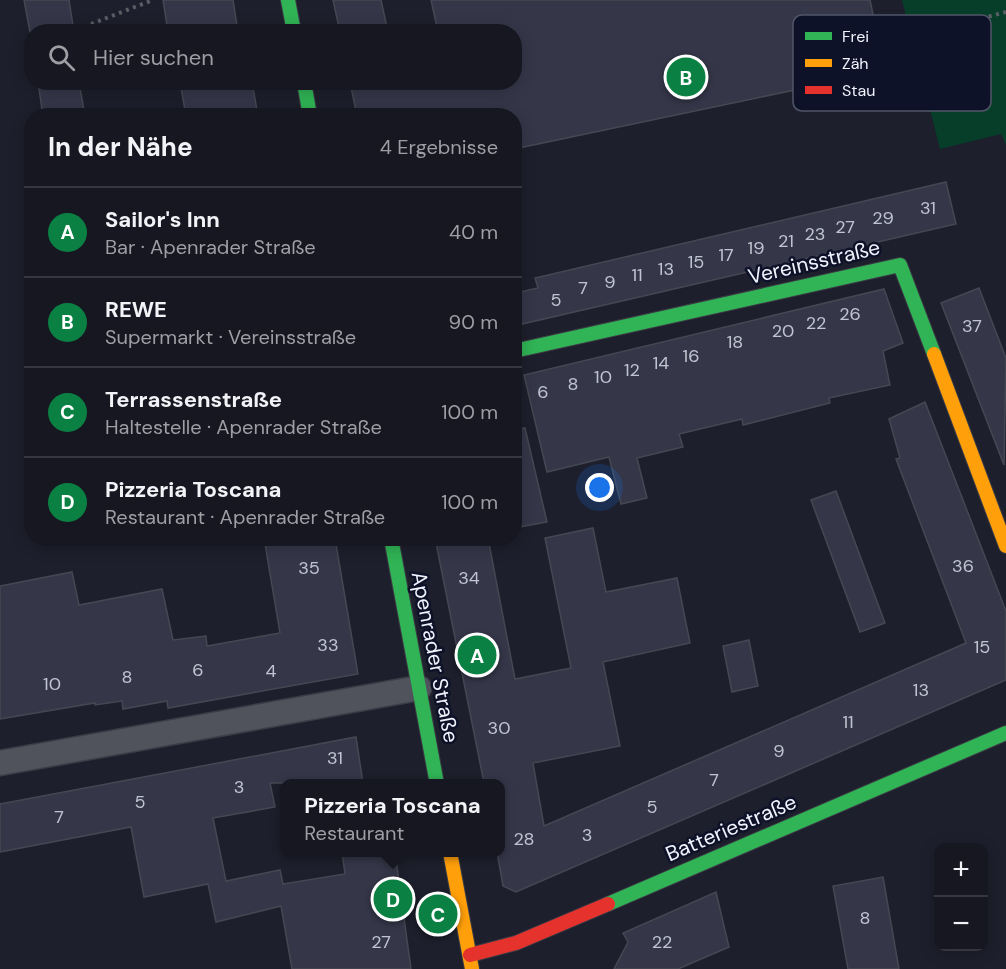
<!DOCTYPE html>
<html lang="de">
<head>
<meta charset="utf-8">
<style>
	body { margin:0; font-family:"DM Sans",sans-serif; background:#23242e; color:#f1f3f6 }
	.controls { position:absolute; right:18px; bottom:18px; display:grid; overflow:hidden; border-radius:12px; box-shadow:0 3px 15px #0003 }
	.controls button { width:54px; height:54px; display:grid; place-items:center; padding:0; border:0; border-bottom:2px solid #35363f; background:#161721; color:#f1f3f6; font:30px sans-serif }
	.you { position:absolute; left:600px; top:488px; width:21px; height:21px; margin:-15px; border:4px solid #fff; border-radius:50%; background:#1a73e8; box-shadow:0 0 0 9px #1a73e833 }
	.badge { display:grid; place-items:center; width:39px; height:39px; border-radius:50%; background:#0b8043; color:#fff; font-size:20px; font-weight:700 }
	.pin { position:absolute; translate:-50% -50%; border:3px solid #fff; box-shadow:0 2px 6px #0006 }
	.popup { position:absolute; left:280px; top:779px; width:225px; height:78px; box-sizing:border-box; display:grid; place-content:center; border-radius:12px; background:#161721; filter:drop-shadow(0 2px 4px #0005); font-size:20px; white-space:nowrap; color:#9e9fa5 }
	.popup b { font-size:22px; color:#f1f3f6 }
	.popup::after { content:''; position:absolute; left:50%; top:100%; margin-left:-12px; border:12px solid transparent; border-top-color:#161721 }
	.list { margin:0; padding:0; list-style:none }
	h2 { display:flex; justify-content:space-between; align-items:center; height:78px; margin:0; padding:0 24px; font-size:26px }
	h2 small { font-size:20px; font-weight:400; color:#9e9fa5 }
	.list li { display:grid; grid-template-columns:39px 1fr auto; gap:18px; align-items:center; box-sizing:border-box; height:90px; padding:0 24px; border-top:2px solid #35363f }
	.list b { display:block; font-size:22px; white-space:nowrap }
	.list p { margin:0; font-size:20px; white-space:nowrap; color:#9e9fa5 }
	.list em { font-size:20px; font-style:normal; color:#9e9fa5 }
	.icon { flex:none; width:33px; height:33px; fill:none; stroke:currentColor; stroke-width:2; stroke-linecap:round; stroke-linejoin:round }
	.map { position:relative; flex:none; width:1006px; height:969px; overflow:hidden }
	.search { position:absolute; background:#161721; box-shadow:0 3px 15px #0003; left:24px; top:24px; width:498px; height:66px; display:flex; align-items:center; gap:15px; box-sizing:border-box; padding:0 21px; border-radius:24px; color:#9e9fa5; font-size:22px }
	.panel { position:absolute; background:#161721; box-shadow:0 3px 15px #0003; left:24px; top:108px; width:498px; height:438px; border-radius:24px }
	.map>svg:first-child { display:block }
</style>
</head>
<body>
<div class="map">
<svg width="1006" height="969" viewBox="0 0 1006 969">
	<rect width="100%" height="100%" fill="#1d1f2c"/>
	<!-- green -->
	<polygon fill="#063e29" points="902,0 1006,0 1006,145 1001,134 940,149"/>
	<!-- building -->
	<g fill="#353749" stroke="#454852" stroke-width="1.5">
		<polygon points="24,0 69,0 74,32 30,32"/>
		<polygon points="163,0 233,0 238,32 168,32"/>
		<polygon points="333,0 381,0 388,32 340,32"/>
		<polygon points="431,0 870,0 885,71 514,149 514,116 357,116 350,82 514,82 514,32 438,32"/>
		<polygon points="38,82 79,82 85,116 43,116"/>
		<polygon points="180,82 252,82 258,116 186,116"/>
		<polygon points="946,182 956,224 522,324 515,293 538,288 535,278"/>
		<polygon points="979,288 1006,358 1004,465 941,303"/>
		<polygon points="884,289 903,343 883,351 890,385 829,398 830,403 743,425 742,419 679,434 683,447 637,458 647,498 621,504 609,457 547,472 524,375"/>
		<polygon points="925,402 1006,611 1006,680 516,892 503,886 497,852 501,852 501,783 484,783 435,538 488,538 515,679 571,668 545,538 593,528 606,592 677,578 690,643 603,662 620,746 533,763 544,826 966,643 896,459 900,458 889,419"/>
		<polygon points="525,428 547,522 514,528 514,429"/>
		<polygon points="836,491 885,623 860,632 811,500"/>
		<polygon points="264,538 335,538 358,674 168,708 167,701 123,709 122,701 95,705 95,703 0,719 0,586 72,572 79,605 162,589 173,640 206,636 207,646 280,633"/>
		<polygon points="749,640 758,686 732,692 723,646"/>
		<polygon points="356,737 363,783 270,783 275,807 213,818 226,881 280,870 283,884 345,874 342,852 395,852 411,969 292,969 281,906 216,922 208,884 144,897 131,827 0,852 0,804"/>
		<polygon points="883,877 899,969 848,969 833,886"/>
		<polygon points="716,892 729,947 678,969 614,969 628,942 623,933"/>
	</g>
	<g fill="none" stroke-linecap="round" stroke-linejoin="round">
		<!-- street casing -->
		<g stroke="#3b3c46" stroke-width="27">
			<polyline id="street" points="0,763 419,688"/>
		</g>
		<!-- fast casing -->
		<g stroke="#3b3c46" stroke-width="16">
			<g id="fast">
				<polyline points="288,0 294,32"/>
				<polyline points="304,82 310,116"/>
				<polyline points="514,351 900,265 934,354"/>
				<polyline points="391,538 437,784"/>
				<polyline points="608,904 1006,733"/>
			</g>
		</g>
		<!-- slow casing -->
		<g stroke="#3b3c46" stroke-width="16">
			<g id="slow">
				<polyline points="934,354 1006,546"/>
				<polyline points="450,852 472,969"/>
			</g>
		</g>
		<!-- jam casing -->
		<g stroke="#3b3c46" stroke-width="16">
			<polyline id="jam" points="470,955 516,943 608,904"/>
		</g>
		<!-- path -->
		<g stroke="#5c5e66" stroke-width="4" stroke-dasharray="3 4.5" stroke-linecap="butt">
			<polyline points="91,24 153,0"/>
			<polyline points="938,30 1006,12"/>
		</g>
		<!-- street -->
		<use href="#street" stroke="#50525c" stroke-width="24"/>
		<!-- fast -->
		<use href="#fast" stroke="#30b455" stroke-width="14"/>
		<!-- slow -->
		<use href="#slow" stroke="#ff9f0a" stroke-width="14"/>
		<!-- jam -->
		<use href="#jam" stroke="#e5322d" stroke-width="14"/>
	</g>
	<g text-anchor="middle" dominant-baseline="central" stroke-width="5" stroke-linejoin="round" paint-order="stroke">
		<!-- number labels -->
		<g font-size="18" fill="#c1c4d0">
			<text x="928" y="208">31</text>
			<text x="883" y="218">29</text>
			<text x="845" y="227">27</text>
			<text x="815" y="234">23</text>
			<text x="786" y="241">21</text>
			<text x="756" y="248">19</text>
			<text x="726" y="255">17</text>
			<text x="696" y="262">15</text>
			<text x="666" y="269">13</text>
			<text x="637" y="275">11</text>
			<text x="610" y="282">9</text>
			<text x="583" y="288">7</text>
			<text x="556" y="300">5</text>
			<text x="850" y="314">26</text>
			<text x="816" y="323">22</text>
			<text x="972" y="326">37</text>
			<text x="783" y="331">20</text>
			<text x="735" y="342">18</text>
			<text x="691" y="356">16</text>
			<text x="661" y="363">14</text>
			<text x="632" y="370">12</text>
			<text x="603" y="377">10</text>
			<text x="573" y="384">8</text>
			<text x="543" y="392">6</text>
			<text x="963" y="566">36</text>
			<text x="309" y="568">35</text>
			<text x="469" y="578">34</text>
			<text x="328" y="645">33</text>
			<text x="982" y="647">15</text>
			<text x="198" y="670">6</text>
			<text x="271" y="671">4</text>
			<text x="127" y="677">8</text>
			<text x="52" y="684">10</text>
			<text x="921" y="690">13</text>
			<text x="848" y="722">11</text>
			<text x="499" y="728">30</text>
			<text x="779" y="751">9</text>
			<text x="335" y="758">31</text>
			<text x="714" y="780">7</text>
			<text x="239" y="787">3</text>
			<text x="140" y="802">5</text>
			<text x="652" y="807">5</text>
			<text x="59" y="817">7</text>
			<text x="587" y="835">3</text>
			<text x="524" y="839">28</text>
			<text x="865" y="918">8</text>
			<text x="381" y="942">27</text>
			<text x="662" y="942">22</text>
		</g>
		<!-- street labels -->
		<g font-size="21" fill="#f0f3fd" stroke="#0e1228">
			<text transform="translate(814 262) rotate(-13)">Vereinsstraße</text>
			<text transform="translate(435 657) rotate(79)">Apenrader Straße</text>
			<text transform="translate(731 828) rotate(-23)">Batteriestraße</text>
		</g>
	</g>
	<!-- legend -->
	<rect x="793" y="15" width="198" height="96" rx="9" fill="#0e1228" stroke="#525668" stroke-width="1.5"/>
	<rect x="805" y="32" width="27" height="8" fill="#30b455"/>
	<rect x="805" y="59" width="27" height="8" fill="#ff9f0a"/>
	<rect x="805" y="86" width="27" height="8" fill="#e5322d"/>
	<g font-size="16" fill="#f0f3fd">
		<text x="842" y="42">Frei</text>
		<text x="842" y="69">Zäh</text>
		<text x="842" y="96">Stau</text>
	</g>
</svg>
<div class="controls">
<button>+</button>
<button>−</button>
</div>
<div class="you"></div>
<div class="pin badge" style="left:477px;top:655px">A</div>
<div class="pin badge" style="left:686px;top:77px">B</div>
<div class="pin badge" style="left:438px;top:914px">C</div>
<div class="pin badge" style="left:393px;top:899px">D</div>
<div class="popup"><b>Pizzeria Toscana</b>Restaurant</div>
<div class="search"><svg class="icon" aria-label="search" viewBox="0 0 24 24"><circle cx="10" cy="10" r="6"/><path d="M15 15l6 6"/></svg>Hier suchen</div>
<section class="panel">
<h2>In der Nähe<small>4 Ergebnisse</small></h2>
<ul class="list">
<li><span class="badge">A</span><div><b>Sailor's Inn</b><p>Bar · Apenrader Straße</p></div><em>40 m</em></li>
<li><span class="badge">B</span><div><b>REWE</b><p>Supermarkt · Vereinsstraße</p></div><em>90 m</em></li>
<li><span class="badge">C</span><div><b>Terrassenstraße</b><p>Haltestelle · Apenrader Straße</p></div><em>100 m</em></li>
<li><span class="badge">D</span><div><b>Pizzeria Toscana</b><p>Restaurant · Apenrader Straße</p></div><em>100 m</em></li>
</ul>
</section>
</div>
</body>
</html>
